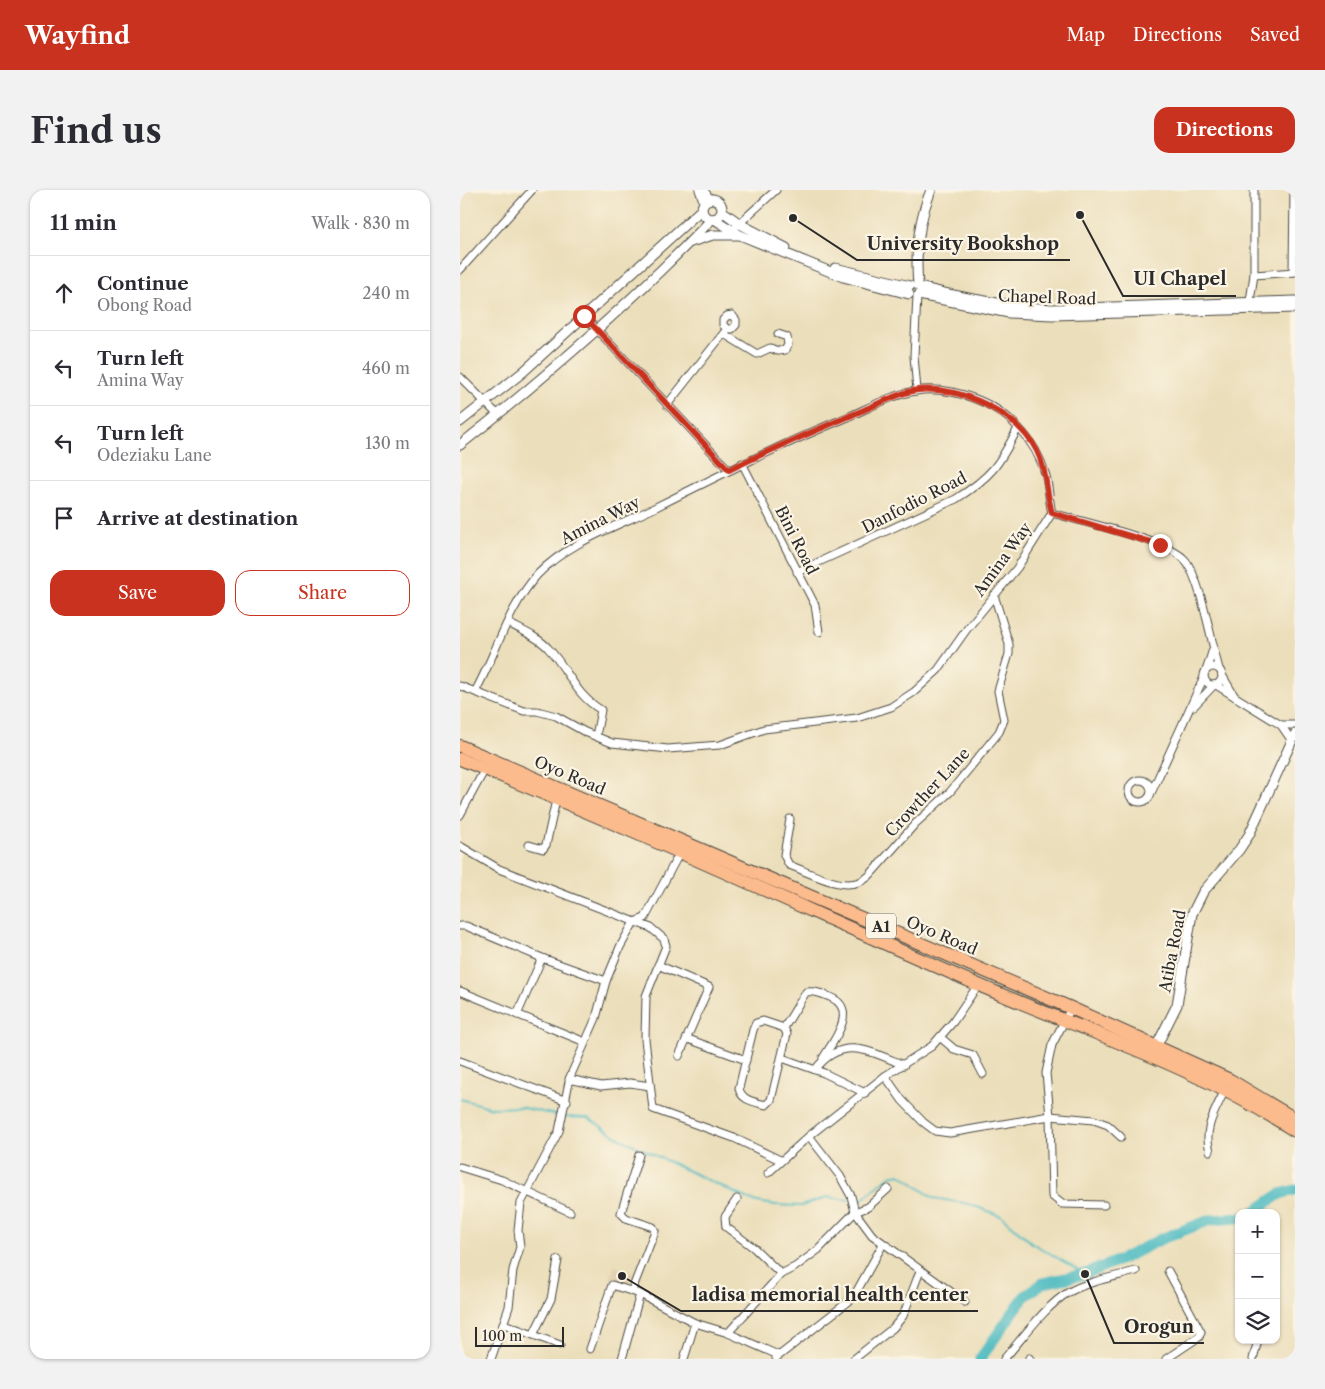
<!DOCTYPE html>
<html lang="en">
<head>
<meta charset="utf-8">
<style>
	body { margin:0; font-family:"Libre Caslon Text",serif; background:#f2f2f3; color:#2b2b33 }
	.controls { position:absolute; right:15px; bottom:15px; display:grid; overflow:hidden; border-radius:10px; box-shadow:0 1px 4px #0004 }
	.controls button { width:45px; height:45px; display:grid; place-items:center; padding:0; border:0; border-bottom:1px solid #e1e1e2; background:#fff; color:#2b2b33; font:25px sans-serif }
	.scale { position:absolute; left:15px; bottom:12px; width:89px; box-sizing:border-box; padding-left:5px; border:2px solid #2b2b2b; border-top:0; font-size:14px; line-height:18px; white-space:nowrap; color:#2b2b2b; -webkit-text-stroke:4px #fcf5e5; paint-order:stroke }
	.stop { position:absolute; width:15px; height:15px; margin:-11px; border:4px solid #c8321e; border-radius:50%; background:#fff }
	.stop.end { background:#c8321e; border-color:#fff; box-shadow:0 1px 5px #0008 }
	.list { margin:0; padding:0; list-style:none }
	h2 { display:flex; justify-content:space-between; align-items:center; height:65px; margin:0; padding:0 20px; font-size:21px }
	h2 small { font-size:16px; font-weight:400; color:#7c7c81 }
	.list li { display:grid; grid-template-columns:32px 1fr auto; gap:15px; align-items:center; box-sizing:border-box; height:75px; padding:0 20px; border-top:1px solid #e1e1e2 }
	.list b { display:block; font-size:19px; white-space:nowrap }
	.list p { margin:0; font-size:16px; white-space:nowrap; color:#7c7c81 }
	.list em { font-size:16px; font-style:normal; color:#7c7c81 }
	.actions { display:flex; gap:10px; padding:15px 20px }
	.actions a { flex:1; padding:11px 0; border:1px solid #c8321e; border-radius:15px; text-align:center; font-size:18px; color:#c8321e }
	.actions .main { background:#c8321e; color:#fff }
	.icon { flex:none; width:28px; height:28px; fill:none; stroke:currentColor; stroke-width:2; stroke-linecap:round; stroke-linejoin:round }
	.map { position:relative; flex:none; width:835px; height:1169px; overflow:hidden; border-radius:15px }
	header { display:flex; align-items:center; gap:30px; box-sizing:border-box; height:70px; padding:0 25px; background:#c8321e; color:#fff }
	header strong { font-size:24px }
	nav { display:flex; gap:28px; margin-inline-start:auto; font-size:18px }
	.intro { display:flex; align-items:center; justify-content:space-between; box-sizing:border-box; height:120px; padding:0 30px }
	h1 { margin:0; font-size:35px }
	.button { padding:12px 22px; border-radius:15px; background:#c8321e; color:#fff; font-size:18px; font-weight:700 }
	main { display:flex; gap:30px; padding:0 30px }
	aside { flex:1; background:#fff; border-radius:15px; box-shadow:0 1px 4px #0004 }
	.map>svg:first-child { display:block }
</style>
</head>
<body>
<header>
<strong>Wayfind</strong>
<nav><a>Map</a><a>Directions</a><a>Saved</a></nav>
</header>
<div class="intro"><h1>Find us</h1><a class="button">Directions</a></div>
<main>
<aside>
<h2>11 min<small>Walk · 830 m</small></h2>
<ul class="list">
<li><svg class="icon" aria-label="ahead" viewBox="0 0 24 24"><path d="M12 20V5M6 11l6-6 6 6"/></svg><div><b>Continue</b><p>Obong Road</p></div><em>240 m</em></li>
<li><svg class="icon" aria-label="left" viewBox="0 0 24 24"><path d="M17 20v-9H6M10 6l-5 5 5 5"/></svg><div><b>Turn left</b><p>Amina Way</p></div><em>460 m</em></li>
<li><svg class="icon" aria-label="left" viewBox="0 0 24 24"><path d="M17 20v-9H6M10 6l-5 5 5 5"/></svg><div><b>Turn left</b><p>Odeziaku Lane</p></div><em>130 m</em></li>
<li><svg class="icon" aria-label="arrive" viewBox="0 0 24 24"><path d="M6 21V4h12l-3 4 3 4H6"/></svg><div><b>Arrive at destination</b></div></li>
</ul>
<div class="actions"><a class="main">Save</a><a>Share</a></div>
</aside>
<div class="map">
<svg width="835" height="1169" viewBox="0 0 835 1169">
	<rect width="100%" height="100%" fill="#fcf5e5"/>
	<filter id="ink" filterUnits="userSpaceOnUse"><feTurbulence type="fractalNoise" baseFrequency=".02" numOctaves="2"/><feDisplacementMap in="SourceGraphic" scale="10" xChannelSelector="R" yChannelSelector="G"/><feConvolveMatrix kernelMatrix="1 2 1 2 8 2 1 2 1" color-interpolation-filters="sRGB"/></filter>
	<filter id="wash" filterUnits="userSpaceOnUse"><feTurbulence type="fractalNoise" baseFrequency=".0096" numOctaves="4" result="noise"/><feDisplacementMap in="SourceGraphic" scale="20" xChannelSelector="R" yChannelSelector="G"/><feGaussianBlur stdDeviation="1.12" result="paint"/><feColorMatrix in="noise" values="0 0 0 0 0 0 0 0 0 0 0 0 0 0 0 0 0 1.4 0 .05"/><feComposite in="paint" operator="in"/></filter>
	<g filter="url(#wash)">
		<rect width="100%" height="100%" fill="#ebdeba"/>
		<!-- built -->
		<polygon fill="#e4d1b4" points="155,1076 173,1083 168,1096 150,1089"/>
		<g fill="none" stroke-linecap="round" stroke-linejoin="round">
			<!-- stream -->
			<g stroke="#4ab9c0" stroke-width="2">
				<polyline points="0,909 33,918 60,917 100,926"/>
				<polyline points="105,927 128,928 161,949 292,1011 315,1015 341,1016 367,1007 390,1010"/>
				<polyline points="395,1011 400,1011 430,986 440,984 473,1008 509,1014 541,1026 572,1053 625,1084"/>
			</g>
			<!-- river -->
			<g stroke="#4ab9c0" stroke-width="11">
				<polyline points="792,1023 820,1004 835,1000"/>
				<polyline points="520,1169 564,1107 583,1093 625,1084 662,1069 701,1049 750,1030 779,1028"/>
			</g>
		</g>
	</g>
	<g filter="url(#ink)">
		<g fill="none" stroke-linecap="round" stroke-linejoin="round">
			<!-- minor casing -->
			<g stroke="#484640" stroke-width="9">
				<g id="minor">
					<polyline points="239,0 244,13"/>
					<polyline points="244,0 251,10"/>
					<polyline points="272,40 316,0"/>
					<polyline points="0,80 72,0"/>
					<polyline points="833,82 834,0"/>
					<polyline points="794,85 835,82"/>
					<polyline points="789,117 794,85 794,0"/>
					<polyline points="124,126 269,280"/>
					<polyline points="264,144 297,164 310,158 318,161 325,160 328,155 327,147 318,144"/>
					<polyline points="0,187 38,225"/>
					<polyline points="457,200 454,166 457,106"/>
					<polyline points="207,215 267,139 272,139 276,135 276,130 272,125 267,126 263,130 263,135 267,139"/>
					<polyline points="282,273 355,415 359,442"/>
					<path d="M592 323C619 331 710 351 725 370 741 390 751 451 759 479"/>
					<path d="M337 382 496 309C532 286 539 275 558 238"/>
					<path d="M48 433C61 440 78 447 88 458 109 480 114 504 141 520L136 546"/>
					<circle cx="753" cy="486" r="9"/>
					<polyline points="746,481 753,459"/>
					<polyline points="762,485 775,507"/>
					<polyline points="756,495 821,535 835,535"/>
					<path d="M0 496 64 521H77L96 526 125 542 152 553 208 559 260 555 304 539 397 528 431 517 454 502 478 480 507 439 557 378 592 323C589 311 589 298 586 286 576 250 548 220 513 208 496 202 474 198 456 201 433 204 409 218 388 227 322 254 258 286 194 318 155 337 109 352 78 384 48 417 36 464 15 502"/>
					<polyline points="734,516 754,495"/>
					<polyline points="821,535 832,551"/>
					<circle cx="680" cy="601" r="11"/>
					<polyline points="692,601 744,487"/>
					<polyline points="0,625 25,579"/>
					<path d="M330 629 324 665 329 675C352 683 388 706 409 686L455 634 490 602 539 542 544 530 538 501 549 464V454L534 405"/>
					<polyline points="69,655 83,659 86,655 96,610"/>
					<polyline points="0,656 39,679 191,738 204,749 206,756 186,806 185,849 193,919 274,948 320,970"/>
					<polyline points="0,736 6,736 82,768 146,791"/>
					<polyline points="198,775 249,797 219,866"/>
					<polyline points="0,801 125,852"/>
					<polyline points="611,818 592,855 586,883 590,926 592,1006 602,1014 644,1015"/>
					<polyline points="57,825 82,768"/>
					<path d="M303 831 324 838 327 844 311 910 306 915C296 912 281 911 279 898L293 840 296 833Z"/>
					<path d="M324 838 346 802C356 801 363 804 372 808 398 820 373 852 363 868"/>
					<polyline points="480,847 494,859 513,865 523,884"/>
					<polyline points="228,849 286,870"/>
					<polyline points="322,868 364,883 405,903"/>
					<polyline points="0,871 107,911"/>
					<path d="M355 880C382 844 411 862 444 875"/>
					<polyline points="425,886 442,910 463,932 475,941 490,943 590,926 634,930 648,935 661,947"/>
					<polyline points="109,889 141,896 170,893 190,896"/>
					<polyline points="349,946 380,986 391,1006 395,1022 412,1045 505,1112"/>
					<path d="M750 961C743 939 755 921 765 900"/>
					<polyline points="0,977 42,990 110,1022"/>
					<polyline points="308,983 349,946 425,886 472,856 493,832 518,795"/>
					<polyline points="277,1009 265,1027 266,1037 294,1058 321,1084"/>
					<polyline points="172,1100 195,1041 193,1037 166,1028 161,1023 179,965"/>
					<polyline points="44,1134 100,1155"/>
					<polyline points="74,1143 91,1109 98,1070"/>
					<polyline points="268,1143 321,1084 335,1077 358,1060 395,1022 408,1017 428,999"/>
					<polyline points="130,1159 152,1095 180,1104 235,1133 268,1143 318,1165"/>
					<polyline points="316,1168 393,1108 423,1054"/>
					<polyline points="569,1168 570,1169"/>
					<polyline points="31,1169 49,1117 53,1080 60,1057 58,1040 61,1013 99,941 110,887 136,828 146,791 160,757 174,732 185,728 219,664"/>
					<polyline points="162,1169 180,1104"/>
					<polyline points="224,1169 235,1133"/>
					<polyline points="394,1169 433,1138 443,1126 460,1081"/>
					<path d="M544 1169C562 1149 586 1115 609 1102 629 1091 654 1087 676 1081"/>
					<polyline points="706,1169 739,1147 741,1142 708,1081"/>
					<polyline points="793,1169 798,1150"/>
				</g>
			</g>
			<!-- tertiary casing -->
			<g stroke="#484640" stroke-width="11">
				<g id="tertiary">
					<circle cx="252" cy="19" r="10"/>
					<polyline points="262,21 280,34 326,58"/>
					<polyline points="254,29 280,45 383,87 449,104"/>
					<polyline points="231,52 253,45 277,45"/>
					<polyline points="375,78 450,96"/>
					<path d="M458 95C455 62 458 32 471 0"/>
					<path d="M459 97C503 108 547 116 592 119L835 111"/>
					<polyline points="459,105 549,123 592,125 835,118"/>
					<polyline points="0,232 63,182 242,19"/>
					<path d="M0 255C87 186 175 109 252 29"/>
					<polyline points="696,857 717,815 732,724 743,702 779,660 789,645 835,544"/>
				</g>
			</g>
			<!-- trunk casing -->
			<g stroke="#484640" stroke-width="14">
				<g id="trunk">
					<polyline points="0,556 611,818 770,890 835,929"/>
					<path d="M0 569C173 639 343 718 514 793 622 840 736 876 835 941"/>
				</g>
			</g>
			<!-- minor -->
			<use href="#minor" stroke="#fff" stroke-width="7"/>
			<!-- tertiary -->
			<use href="#tertiary" stroke="#fff" stroke-width="9"/>
			<!-- trunk -->
			<use href="#trunk" stroke="#fbbb8c" stroke-width="12"/>
		</g>
	</g>
	<g fill="none" stroke-linecap="round" stroke-linejoin="round" filter="url(#ink)">
		<!-- route -->
		<path stroke="#c8321e" stroke-width="6" d="M124 126 269 280C313 258 359 239 404 220 421 213 440 202 458 200 499 195 558 223 577 261 587 281 586 303 592 323L700 355"/>
	</g>
	<g text-anchor="middle" dominant-baseline="central" stroke-width="4.5" stroke-linejoin="round" paint-order="stroke">
		<!-- shield labels -->
		<rect fill="#fcf5e5" stroke="#6a6863" stroke-width="1" x="406" y="723.5" width="30" height="25" rx="4"/>
		<g font-size="15" font-weight="bold" fill="#2b2b2b">
			<text x="421" y="736">A1</text>
		</g>
		<!-- street labels -->
		<g font-size="16" fill="#2b2b2b" stroke="#fcf5e5">
			<text transform="translate(587 107) rotate(2)">Chapel Road</text>
			<text transform="translate(454 312) rotate(-27)">Danfodio Road</text>
			<text transform="translate(140 330) rotate(-27)">Amina Way</text>
			<text transform="translate(337 350) rotate(63)">Bini Road</text>
			<text transform="translate(542 369) rotate(-54)">Amina Way</text>
			<text transform="translate(110 585) rotate(23)">Oyo Road</text>
			<text transform="translate(467 602) rotate(-47)">Crowther Lane</text>
			<text transform="translate(482 745) rotate(23)">Oyo Road</text>
			<text transform="translate(712 761) rotate(-79)">Atiba Road</text>
		</g>
	</g>
	<!-- callouts -->
	<path fill="none" stroke="#2b2b2b" stroke-width="2" d="M333 28L397 70H610M620 25L663 106H776M162 1086L221 1121H518M625 1084L654 1153H744"/>
	<g fill="#2b2b2b" stroke="#fcf5e5" stroke-width="2">
		<circle cx="333" cy="28" r="5"/>
		<circle cx="620" cy="25" r="5"/>
		<circle cx="162" cy="1086" r="5"/>
		<circle cx="625" cy="1084" r="5"/>
	</g>
	<g font-size="18" text-anchor="middle" font-weight="bold" fill="#2b2b2b" stroke="#fcf5e5" stroke-width="4.5" stroke-linejoin="round" paint-order="stroke">
		<text x="503" y="60">University Bookshop</text>
		<text x="720" y="95">UI Chapel</text>
		<text x="370" y="1111">ladisa memorial health center</text>
		<text x="699" y="1143">Orogun</text>
	</g>
</svg>
<div class="controls">
<button>+</button>
<button>−</button>
<button><svg class="icon" aria-label="layers" viewBox="0 0 24 24"><path d="M12 4l9 5-9 5-9-5zM3 14l9 5 9-5"/></svg></button>
</div>
<div class="scale">100 m</div>
<div class="stop" style="left:124px;top:126px"></div>
<div class="stop end" style="left:700px;top:355px"></div>
</div>
</main>
</body>
</html>
